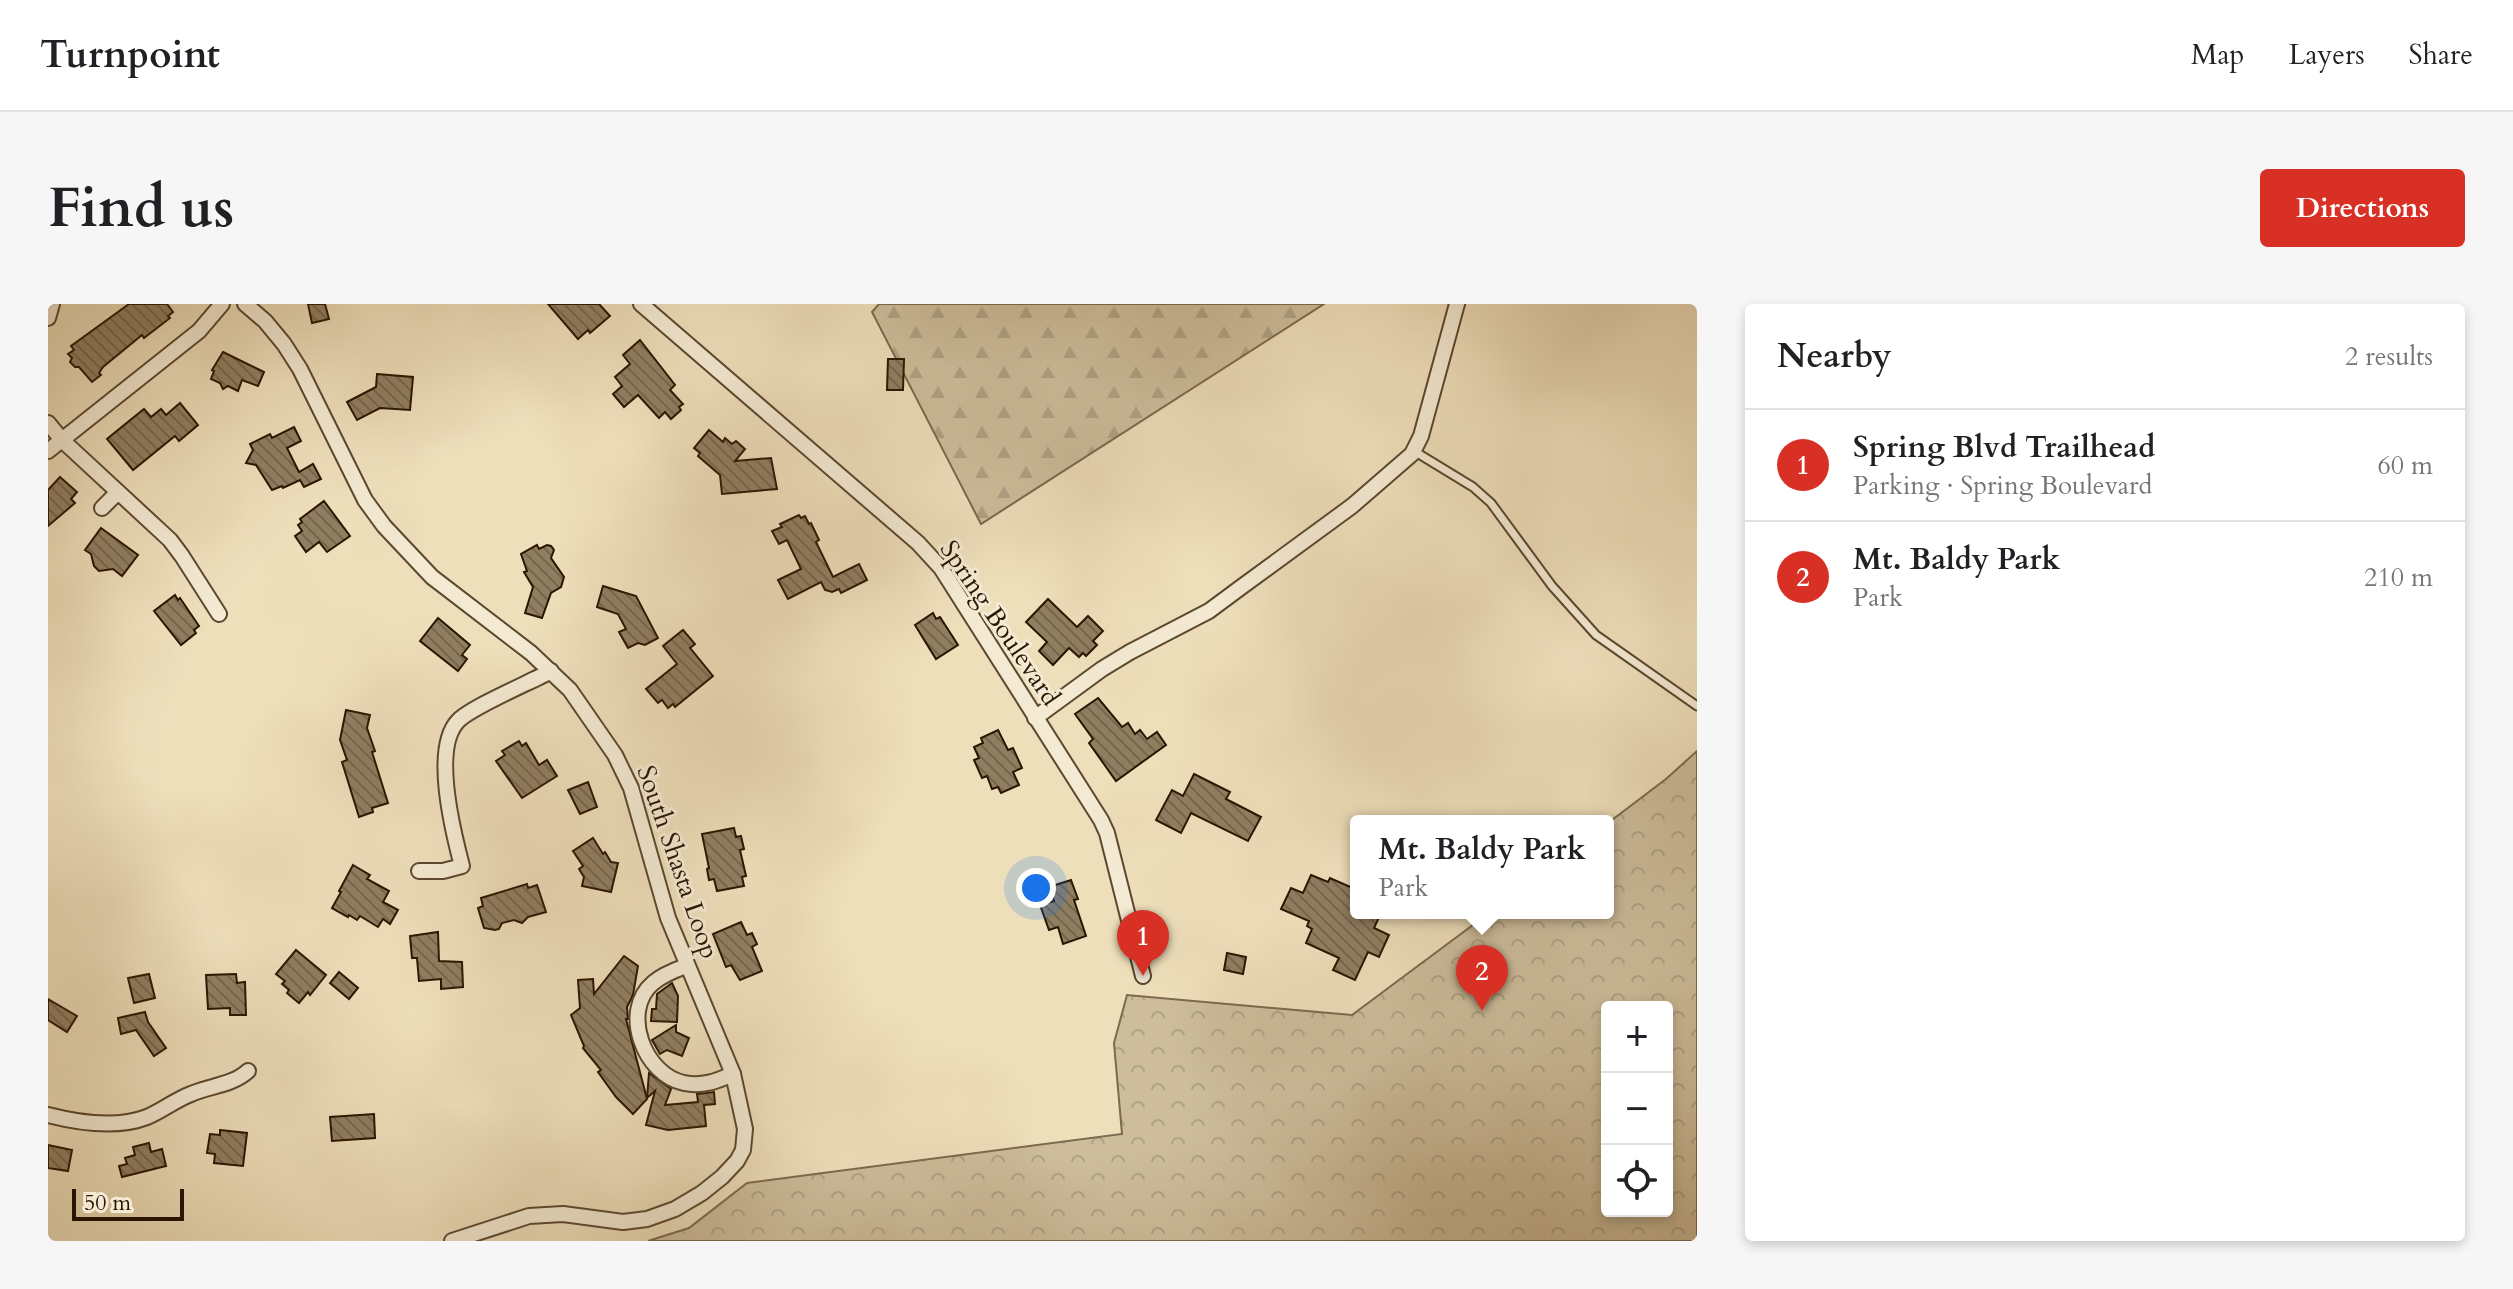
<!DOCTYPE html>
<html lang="en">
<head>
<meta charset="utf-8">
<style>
	body { margin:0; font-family:Cardo,serif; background:#f6f6f6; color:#202124 }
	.controls { position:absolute; right:24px; bottom:24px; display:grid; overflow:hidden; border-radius:8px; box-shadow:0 4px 12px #0003 }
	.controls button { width:72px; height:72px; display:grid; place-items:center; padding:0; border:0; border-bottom:2px solid #e0e0e0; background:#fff; color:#202124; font:40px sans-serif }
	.scale { position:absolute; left:24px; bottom:20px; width:112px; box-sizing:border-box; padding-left:8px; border:4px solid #2a1500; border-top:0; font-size:22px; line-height:28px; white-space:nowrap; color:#2a1500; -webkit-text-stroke:6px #f4ead3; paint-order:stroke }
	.you { position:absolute; left:988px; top:584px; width:28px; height:28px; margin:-20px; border:6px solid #fff; border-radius:50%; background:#1a73e8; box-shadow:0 0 0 12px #1a73e833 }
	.badge { display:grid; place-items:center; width:52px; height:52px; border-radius:50%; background:#d93025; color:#fff; font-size:26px; font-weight:700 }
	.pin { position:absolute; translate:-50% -66px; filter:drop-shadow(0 2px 4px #0008) }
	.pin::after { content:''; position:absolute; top:42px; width:28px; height:24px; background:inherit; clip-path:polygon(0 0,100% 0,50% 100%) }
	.popup { position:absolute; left:1302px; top:511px; width:264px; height:104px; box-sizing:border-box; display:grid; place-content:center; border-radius:8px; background:#fff; filter:drop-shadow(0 2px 6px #0005); font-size:26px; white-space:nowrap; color:#757577 }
	.popup b { font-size:30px; color:#202124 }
	.popup::after { content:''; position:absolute; left:50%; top:100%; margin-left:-16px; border:16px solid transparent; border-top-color:#fff }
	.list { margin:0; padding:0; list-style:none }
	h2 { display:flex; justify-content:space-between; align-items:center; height:104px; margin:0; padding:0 32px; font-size:34px }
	h2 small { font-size:26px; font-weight:400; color:#757577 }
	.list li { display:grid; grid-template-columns:52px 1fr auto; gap:24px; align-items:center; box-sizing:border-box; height:112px; padding:0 32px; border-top:2px solid #e0e0e0 }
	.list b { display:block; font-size:30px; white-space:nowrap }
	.list p { margin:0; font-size:26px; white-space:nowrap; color:#757577 }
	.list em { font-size:26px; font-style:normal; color:#757577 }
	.icon { flex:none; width:44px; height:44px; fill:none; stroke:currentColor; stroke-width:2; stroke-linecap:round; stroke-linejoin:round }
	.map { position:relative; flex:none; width:1649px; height:937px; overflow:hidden; border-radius:8px }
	header { display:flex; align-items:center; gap:48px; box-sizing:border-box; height:112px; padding:0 40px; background:#fff; border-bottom:2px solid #e0e0e0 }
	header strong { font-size:38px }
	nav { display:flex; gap:44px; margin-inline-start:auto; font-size:28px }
	.intro { display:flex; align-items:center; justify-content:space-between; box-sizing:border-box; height:192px; padding:0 48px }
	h1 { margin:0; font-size:56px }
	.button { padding:20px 36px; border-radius:8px; background:#d93025; color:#fff; font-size:28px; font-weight:700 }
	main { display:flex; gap:48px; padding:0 48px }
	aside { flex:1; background:#fff; border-radius:8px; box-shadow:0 4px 12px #0003 }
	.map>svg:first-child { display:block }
</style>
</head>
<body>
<header>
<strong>Turnpoint</strong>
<nav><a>Map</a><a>Layers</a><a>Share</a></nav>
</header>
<div class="intro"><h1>Find us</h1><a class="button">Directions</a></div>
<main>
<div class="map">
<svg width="1649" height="937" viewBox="0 0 1649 937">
	<defs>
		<pattern id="forest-firs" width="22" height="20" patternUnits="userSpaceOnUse" patternTransform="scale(2)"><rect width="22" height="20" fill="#cdbd9b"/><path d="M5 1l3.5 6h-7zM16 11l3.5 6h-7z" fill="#b0a284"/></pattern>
		<pattern id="park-crowns" width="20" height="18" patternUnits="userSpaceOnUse" patternTransform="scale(2)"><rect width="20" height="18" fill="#cdbd9b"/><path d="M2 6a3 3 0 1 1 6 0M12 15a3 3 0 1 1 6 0" fill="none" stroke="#b0a284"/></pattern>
		<pattern id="building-back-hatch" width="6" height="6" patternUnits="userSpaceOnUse" patternTransform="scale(2)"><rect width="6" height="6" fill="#907e61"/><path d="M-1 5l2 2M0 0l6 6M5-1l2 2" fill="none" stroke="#76664e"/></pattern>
	</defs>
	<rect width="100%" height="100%" fill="#eedfbb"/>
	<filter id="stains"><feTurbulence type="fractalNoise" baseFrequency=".0025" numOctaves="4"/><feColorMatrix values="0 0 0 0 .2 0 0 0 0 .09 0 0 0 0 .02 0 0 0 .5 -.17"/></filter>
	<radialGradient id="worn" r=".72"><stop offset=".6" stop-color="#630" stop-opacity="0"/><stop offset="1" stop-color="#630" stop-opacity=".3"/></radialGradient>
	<!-- forest -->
	<polygon fill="url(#forest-firs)" stroke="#7c694e" stroke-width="2" points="831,0 1276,0 933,220 824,8"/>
	<!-- park -->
	<path fill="url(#park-crowns)" stroke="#7c694e" stroke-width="2" fill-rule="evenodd" d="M1649 447V937H600L641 924 699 879 1074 830 1066 739 1079 691 1304 711 1441 609H1560V519L1618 475ZM1619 703V907H1559V703Z"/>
	<!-- building -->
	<g fill="url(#building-back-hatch)" stroke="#2a1500" stroke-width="2">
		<polygon points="81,0 119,0 125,8 120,12 122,14 96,34 94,31 55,63 51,69 53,71 44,78 31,63 27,63 22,58 24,54 20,50 26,46 23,42"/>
		<polygon points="260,0 277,0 281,15 264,19"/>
		<polygon points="500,0 551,0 562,12 542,29 540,26 530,35"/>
		<polygon points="592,36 627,81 622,86 635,100 631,103 633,106 623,115 617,108 611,114 590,91 576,103 565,90 574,82 567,73 582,60 575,51"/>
		<polygon points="175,48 216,68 210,82 194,76 190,87 180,82 175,85 172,79 163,75 166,67 164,66"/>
		<polygon points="840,55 856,55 855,86 839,86"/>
		<polygon points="329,70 365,73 362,106 332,104 309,116 299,98 328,83"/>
		<polygon points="132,99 150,121 131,137 127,132 85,166 59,135 96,105 103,113 113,105 118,111"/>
		<polygon points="246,123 253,137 239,144 251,168 265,160 273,175 256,183 252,176 235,184 234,182 224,186 208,161 198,159 205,146 202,140 222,130 224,134"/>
		<polygon points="661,126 675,138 677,134 684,140 688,137 697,145 687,157 723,154 729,185 674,190 672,171 650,152 652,149 646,144"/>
		<polygon points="12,173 29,188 23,195 27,199 0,222 0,186"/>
		<polygon points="276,197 302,232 279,248 271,238 258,248 247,232 254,227 250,221 254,218 252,215"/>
		<polygon points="751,211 753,214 757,212 761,220 763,219 771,236 768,238 785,273 811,260 819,276 793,289 791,285 784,288 777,286 773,278 740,295 730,276 753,265 739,236 731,240 724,227 734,223 732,220"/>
		<polygon points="53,224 90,251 74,272 65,265 51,267 46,262 43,250 37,246"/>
		<polygon points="489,241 491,245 499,241 503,242 506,246 503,254 516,273 513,283 503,289 494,314 477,309 485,283 476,268 479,267 473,250"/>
		<polygon points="555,282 588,292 610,334 597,341 590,339 580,344 571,328 578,325 570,310 549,303"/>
		<polygon points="127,291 130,296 132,294 151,322 146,326 148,329 133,341 106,307"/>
		<polygon points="1000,295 1029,323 1040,312 1055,327 1045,337 1049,341 1038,352 1035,349 1031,353 1021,344 1005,361 991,347 999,338 978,318"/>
		<polygon points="885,309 888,315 892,313 910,341 888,355 867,321"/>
		<polygon points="390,314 422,341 414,351 419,355 410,367 372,337"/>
		<polygon points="635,326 647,340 642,344 665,372 627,403 625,400 620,404 614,396 610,399 598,385 629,360 615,342"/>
		<polygon points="1050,394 1074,423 1080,419 1087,430 1092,426 1099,435 1109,428 1118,441 1068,477 1041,439 1045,435 1027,410"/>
		<polygon points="298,406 322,411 319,424 327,447 324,448 340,499 324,504 325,508 311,513 294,458 299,456 292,436"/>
		<polygon points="950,426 960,446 965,444 974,464 965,468 971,481 953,489 950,483 944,485 939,472 934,474 926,456 931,454 926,443 935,439 933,434"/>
		<polygon points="471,437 474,442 478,439 491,461 499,456 509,472 474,494 448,457 457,451 454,447"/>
		<polygon points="1146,470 1182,488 1178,495 1213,513 1200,537 1143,509 1133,529 1108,516 1124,486 1135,492"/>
		<polygon points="540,478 549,503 532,510 520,486"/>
		<polygon points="686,524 688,533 693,532 696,545 692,546 698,572 694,573 696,582 669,587 666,575 661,576 659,565 661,564 654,530"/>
		<polygon points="545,534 555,550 557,548 563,558 570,559 563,588 534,582 536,573 531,565 535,562 525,547"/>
		<polygon points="305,561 322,571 319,575 341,587 335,598 350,606 342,620 335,615 330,623 312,612 309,616 301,611 300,613 284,604 293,588 291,587"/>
		<polygon points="1263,571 1280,578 1282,574 1307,585 1304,591 1308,593 1308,609 1333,609 1326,624 1341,631 1331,653 1320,648 1307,676 1285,666 1291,654 1258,639 1264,625 1259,622 1261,617 1233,605 1243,584 1255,589"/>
		<polygon points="1023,576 1030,595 1026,596 1038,632 1015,640 1010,623 1001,626 992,601 1006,597 1001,583"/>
		<polygon points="479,580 480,584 489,581 498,608 480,613 474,619 466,616 454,619 451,625 447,626 436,624 430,604 435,602 433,594"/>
		<polygon points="693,618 699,631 704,629 709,640 704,643 714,667 692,676 683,661 678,663 665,630"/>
		<polygon points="390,628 391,657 414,658 415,683 393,685 393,675 371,677 369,654 364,654 362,632"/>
		<polygon points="248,646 278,671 262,691 260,688 251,699 239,689 241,686 234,680 237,677 228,670"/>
		<polygon points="1179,649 1198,653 1195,670 1176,666"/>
		<polygon points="576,652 590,662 585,691 579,703 580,715 578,715 599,795 585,810 568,793 550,768 553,766 535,744 536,742 523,711 532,704 530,676 545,675 546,690"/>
		<polygon points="291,668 310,684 301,695 282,679"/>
		<polygon points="101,670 107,694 86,699 80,674"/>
		<polygon points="188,670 189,679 197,678 198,711 182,711 182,704 160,705 158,671"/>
		<polygon points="624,679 630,692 629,718 603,717 604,705 608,705 609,690"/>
		<polygon points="0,695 29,712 19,728 0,716"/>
		<polygon points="97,708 100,718 118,744 106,752 88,726 73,730 70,714"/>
		<polygon points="628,721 628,728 641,734 634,752 619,746 612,750 604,736"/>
		<polygon points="601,769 623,785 617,801 650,798 649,790 666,788 667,800 656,801 658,822 620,826 598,821 607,787 599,794"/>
		<polygon points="326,810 327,834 284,837 282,813"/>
		<polygon points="172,826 199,829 195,862 166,859 167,850 159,849 162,830 172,831"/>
		<polygon points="101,839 103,848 114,845 118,862 74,873 71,862 79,860 77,854 87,851 85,843"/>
		<polygon points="0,841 24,846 20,867 0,864"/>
	</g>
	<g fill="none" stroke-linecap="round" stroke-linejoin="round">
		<!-- service casing -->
		<g stroke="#5b482f" stroke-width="11">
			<polyline id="service" points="1366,147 1425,183 1443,199 1504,282 1548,331 1649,402"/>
		</g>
		<!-- minor casing -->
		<g stroke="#5b482f" stroke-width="18">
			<g id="minor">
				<polyline points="197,0 217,17 236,40 252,65 317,196 336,222 384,273 483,349 522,386 567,451 583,484 620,614 685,770 697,825 695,846 689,857 674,873 654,889 627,905 599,915 575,918 515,910 481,912 404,937"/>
				<polyline points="593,0 870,239 893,264 1053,516 1059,529 1095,672"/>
				<polyline points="0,14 4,0"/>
				<polyline points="0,119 14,136 122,236 134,252 171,310"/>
				<polyline points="0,147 151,27 174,0"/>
				<polyline points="54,204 70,188"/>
				<polyline points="987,414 1054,365 1082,348 1161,307 1192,284 1304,202 1364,150 1373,132 1409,0"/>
				<path d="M371 567H395L414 562C405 528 384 444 410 417 423 403 483 378 503 367"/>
				<path d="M638 662C627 666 614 671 605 679 572 707 596 771 636 779 654 783 669 777 685 770"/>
				<path d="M0 811C31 819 68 825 99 813 114 807 127 796 143 790 161 782 185 781 200 767"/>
			</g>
		</g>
		<!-- service -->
		<use href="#service" stroke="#f4ead3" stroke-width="7"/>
		<!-- minor -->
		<use href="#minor" stroke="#f4ead3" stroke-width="14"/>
	</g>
	<g text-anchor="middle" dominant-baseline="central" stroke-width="6" stroke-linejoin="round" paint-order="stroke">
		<!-- street labels -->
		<g font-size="26" fill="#2a1500" stroke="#f4ead3">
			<text transform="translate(952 319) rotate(56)">Spring Boulevard</text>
			<text transform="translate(630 558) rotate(71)">South Shasta Loop</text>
		</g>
	</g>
	<rect width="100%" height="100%" filter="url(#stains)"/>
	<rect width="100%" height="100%" fill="url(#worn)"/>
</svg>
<div class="controls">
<button>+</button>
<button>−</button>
<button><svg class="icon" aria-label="locate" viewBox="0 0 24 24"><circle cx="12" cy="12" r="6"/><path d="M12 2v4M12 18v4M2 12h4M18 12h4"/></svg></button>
</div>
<div class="scale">50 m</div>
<div class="you"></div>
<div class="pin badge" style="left:1095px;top:672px">1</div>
<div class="pin badge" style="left:1434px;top:707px">2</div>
<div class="popup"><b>Mt. Baldy Park</b>Park</div>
</div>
<aside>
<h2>Nearby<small>2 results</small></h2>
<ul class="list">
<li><span class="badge">1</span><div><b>Spring Blvd Trailhead</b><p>Parking · Spring Boulevard</p></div><em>60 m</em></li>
<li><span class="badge">2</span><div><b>Mt. Baldy Park</b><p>Park</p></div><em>210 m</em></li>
</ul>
</aside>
</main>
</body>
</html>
